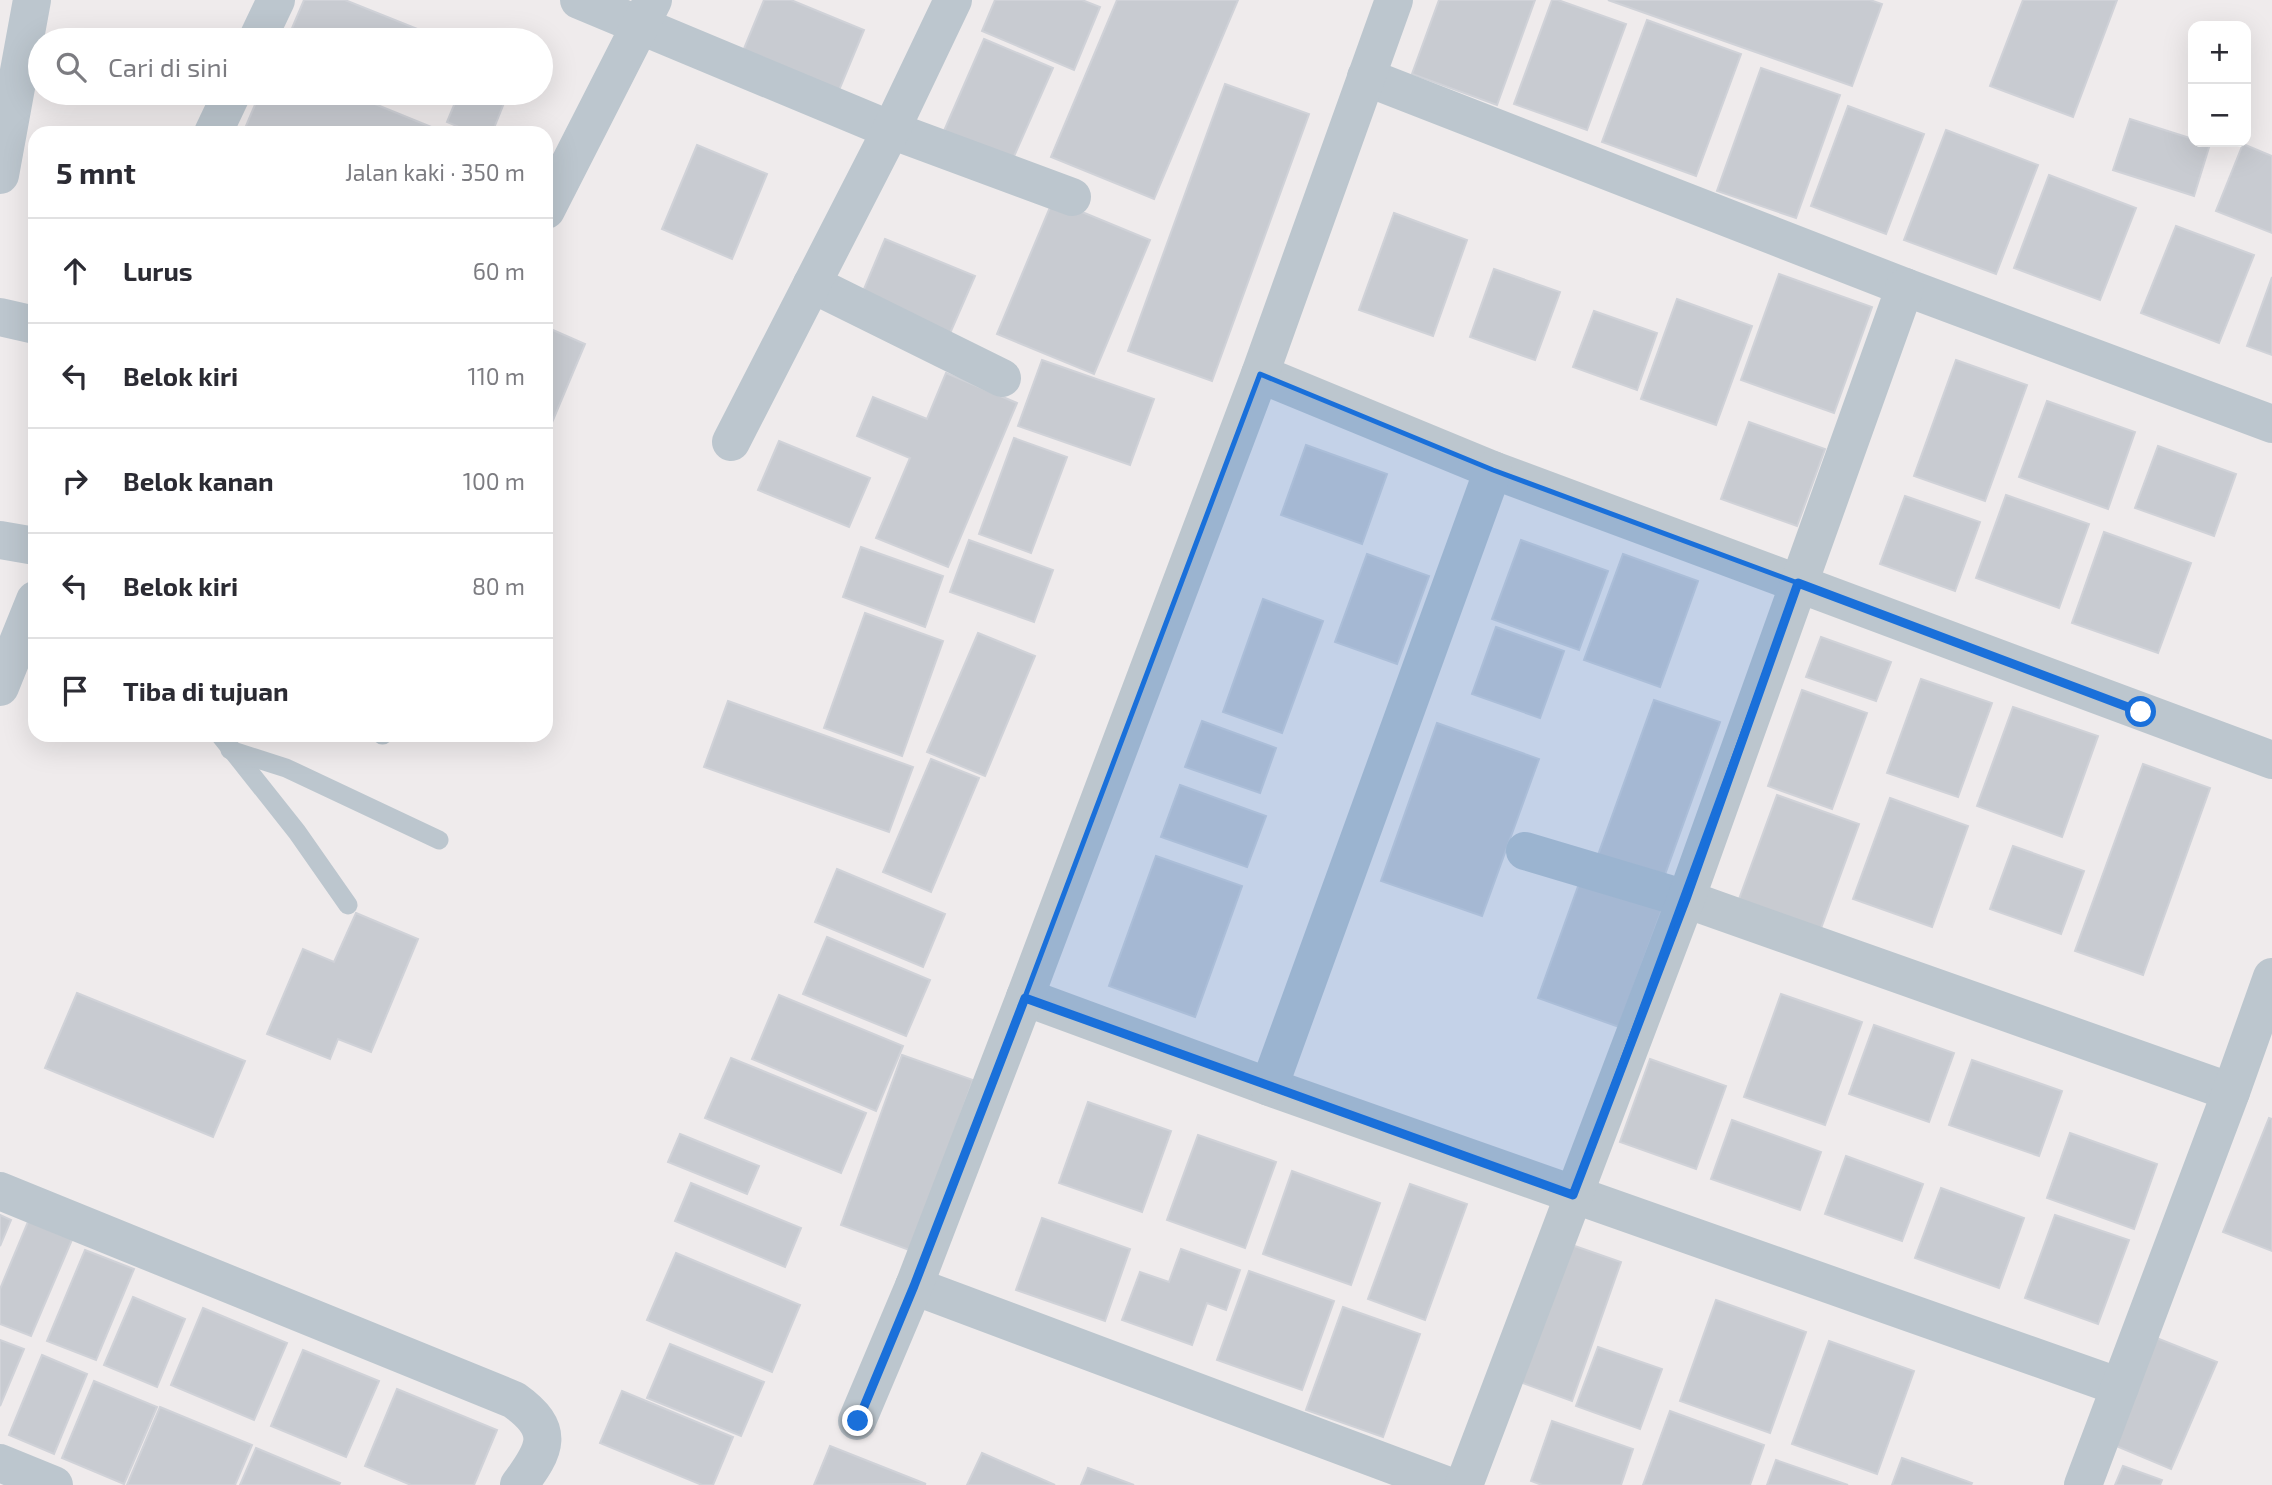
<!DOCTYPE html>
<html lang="id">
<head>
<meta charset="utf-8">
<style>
	body { margin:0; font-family:"Exo 2",sans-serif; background:#f2f2f3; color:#2b2b33 }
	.controls { position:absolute; right:21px; top:21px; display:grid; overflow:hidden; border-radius:14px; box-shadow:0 7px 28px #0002 }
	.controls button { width:63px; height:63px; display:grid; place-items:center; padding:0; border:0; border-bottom:2px solid #e1e1e2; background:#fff; color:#2b2b33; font:35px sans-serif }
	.stop { position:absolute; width:21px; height:21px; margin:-16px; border:5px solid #1a70da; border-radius:50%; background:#fff }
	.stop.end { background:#1a70da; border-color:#fff; box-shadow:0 2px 7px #0008 }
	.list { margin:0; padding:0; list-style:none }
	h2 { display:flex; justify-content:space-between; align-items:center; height:91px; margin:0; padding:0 28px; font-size:30px }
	h2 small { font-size:23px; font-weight:400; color:#7c7c81 }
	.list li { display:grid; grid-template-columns:46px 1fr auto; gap:21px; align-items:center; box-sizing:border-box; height:105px; padding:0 28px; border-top:2px solid #e1e1e2 }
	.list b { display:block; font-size:26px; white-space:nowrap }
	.list em { font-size:23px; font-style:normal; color:#7c7c81 }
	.icon { flex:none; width:38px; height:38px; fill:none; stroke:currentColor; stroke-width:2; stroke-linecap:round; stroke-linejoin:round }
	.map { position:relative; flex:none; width:2272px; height:1485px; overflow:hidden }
	.search { position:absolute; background:#fff; box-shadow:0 7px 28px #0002; left:28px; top:28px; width:525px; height:77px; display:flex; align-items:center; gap:18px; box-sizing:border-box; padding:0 24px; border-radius:38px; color:#7c7c81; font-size:26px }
	.panel { position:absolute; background:#fff; box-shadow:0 7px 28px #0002; left:28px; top:126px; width:525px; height:616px; border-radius:21px }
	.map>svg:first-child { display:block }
</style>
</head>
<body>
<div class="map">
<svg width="2272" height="1485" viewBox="0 0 2272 1485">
	<rect width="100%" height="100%" fill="#efebec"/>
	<!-- building -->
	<g fill="#c8cbd1" stroke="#d0d2d8" stroke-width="2">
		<polygon points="304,0 345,0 435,36 433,40 287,40"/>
		<polygon points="764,0 791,0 864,30 837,95 741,56"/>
		<polygon points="995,0 1082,0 1100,7 1074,70 982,31"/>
		<polygon points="1117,0 1238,0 1154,199 1051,157"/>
		<polygon points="1439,0 1535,0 1497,105 1412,74"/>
		<polygon points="1552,0 1558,0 1626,24 1587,130 1514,104"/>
		<polygon points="1608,0 1870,0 1882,4 1852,86"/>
		<polygon points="2023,0 2117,0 2073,117 1990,86"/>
		<polygon points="1647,20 1741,54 1696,176 1602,142"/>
		<polygon points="984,39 1053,68 1008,170 940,140"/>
		<polygon points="1761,68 1840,95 1796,218 1717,191"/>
		<polygon points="1225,84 1309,114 1212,381 1128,351"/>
		<polygon points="260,93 348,93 446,133 243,133"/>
		<polygon points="459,93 508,93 492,133 473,133 447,122"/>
		<polygon points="1848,106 1924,134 1886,234 1811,206"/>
		<polygon points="2130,119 2193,139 2193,142 2210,144 2194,196 2113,170"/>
		<polygon points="1946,130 2038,165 1996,274 1904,240"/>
		<polygon points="2243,144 2272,156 2272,233 2216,211"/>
		<polygon points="697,145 767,174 732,259 662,229"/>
		<polygon points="2049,175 2136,208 2100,300 2014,268"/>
		<polygon points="1053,200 1150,240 1094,374 997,334"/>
		<polygon points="1394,213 1467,240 1433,336 1359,310"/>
		<polygon points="2176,226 2254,255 2219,343 2141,313"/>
		<polygon points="885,239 975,276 948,338 859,301"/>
		<polygon points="1494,269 1560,292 1535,360 1470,337"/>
		<polygon points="1779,274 1872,307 1834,413 1741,380"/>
		<polygon points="2272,277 2272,355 2247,346"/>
		<polygon points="1677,299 1752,326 1716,425 1641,399"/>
		<polygon points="1594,311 1657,333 1637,390 1573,367"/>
		<polygon points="546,327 585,344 551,425 546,423"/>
		<polygon points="1042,360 1154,399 1130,465 1018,426"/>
		<polygon points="1956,360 2027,385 1985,501 1914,476"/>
		<polygon points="946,373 1017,403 948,567 876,538 910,458 857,436 873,397 927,419"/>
		<polygon points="2047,401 2135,432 2108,509 2019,477"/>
		<polygon points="1749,422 1825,449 1797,526 1721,499"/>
		<polygon points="1014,438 1067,457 1031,553 979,534"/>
		<polygon points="779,441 870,478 849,527 758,490"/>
		<polygon points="1306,445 1387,474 1362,544 1281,515"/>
		<polygon points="2158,446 2236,474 2214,536 2135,508"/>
		<polygon points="2006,495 2089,524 2059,608 1976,578"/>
		<polygon points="1905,496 1980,522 1955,591 1880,564"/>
		<polygon points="2104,532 2191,563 2158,653 2072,623"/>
		<polygon points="969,540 1053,570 1034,622 950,592"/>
		<polygon points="1521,540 1608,571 1579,650 1492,619"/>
		<polygon points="861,547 943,576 925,627 843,597"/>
		<polygon points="1367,554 1429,576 1397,664 1335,642"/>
		<polygon points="1623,554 1698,581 1660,687 1584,660"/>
		<polygon points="1263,599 1323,621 1282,733 1223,712"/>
		<polygon points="865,613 943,641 902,756 824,728"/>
		<polygon points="1496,627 1564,651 1540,718 1472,694"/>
		<polygon points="978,633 1035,656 985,776 927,752"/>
		<polygon points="1821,637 1891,662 1876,701 1806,677"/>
		<polygon points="1921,679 1992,703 1958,797 1887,773"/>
		<polygon points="1802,690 1867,713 1832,809 1768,786"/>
		<polygon points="1654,700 1720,722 1663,880 1597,858"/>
		<polygon points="728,701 913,767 889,832 704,767"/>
		<polygon points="2013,707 2098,736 2062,837 1977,806"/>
		<polygon points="1202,721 1276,748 1260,793 1185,767"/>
		<polygon points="1437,723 1539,759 1482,916 1381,881"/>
		<polygon points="931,759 979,778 931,892 883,872"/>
		<polygon points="2143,764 2210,788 2143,975 2075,951"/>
		<polygon points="1180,785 1266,816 1247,867 1161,837"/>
		<polygon points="1777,795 1859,824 1820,931 1738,902"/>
		<polygon points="1890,798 1968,826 1932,927 1853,899"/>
		<polygon points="2013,846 2084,871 2061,934 1990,909"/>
		<polygon points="1156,856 1242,886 1195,1017 1109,986"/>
		<polygon points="837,869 945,914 923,967 815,922"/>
		<polygon points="1580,881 1662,909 1619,1027 1538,998"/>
		<polygon points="356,913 418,939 371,1052 338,1039 330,1059 267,1034 303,949 334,962"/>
		<polygon points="827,937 930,980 906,1036 803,994"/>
		<polygon points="77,993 245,1061 213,1137 45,1068"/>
		<polygon points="1781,994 1862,1022 1825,1125 1744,1097"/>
		<polygon points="779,995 903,1046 876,1111 752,1059"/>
		<polygon points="1874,1025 1954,1053 1929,1122 1849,1094"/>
		<polygon points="902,1055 973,1080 912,1251 841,1225"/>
		<polygon points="731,1058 866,1113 841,1173 705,1118"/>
		<polygon points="1650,1059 1726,1086 1696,1169 1620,1142"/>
		<polygon points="1972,1060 2062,1091 2039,1156 1949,1125"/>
		<polygon points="1088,1102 1171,1131 1142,1212 1059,1183"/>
		<polygon points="2269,1118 2272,1119 2272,1251 2223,1232"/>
		<polygon points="1732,1120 1821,1152 1800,1210 1711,1179"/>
		<polygon points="2070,1133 2157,1164 2134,1229 2047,1198"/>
		<polygon points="680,1134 759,1166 747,1194 668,1162"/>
		<polygon points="1198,1135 1276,1162 1245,1248 1167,1220"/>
		<polygon points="1846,1156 1923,1184 1902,1241 1825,1214"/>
		<polygon points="1292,1171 1380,1203 1351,1285 1263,1254"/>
		<polygon points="691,1183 801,1228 785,1267 675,1221"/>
		<polygon points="1410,1184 1467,1204 1425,1320 1368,1299"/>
		<polygon points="1941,1188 2024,1218 1999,1288 1915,1258"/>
		<polygon points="0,1215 11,1220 0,1246"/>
		<polygon points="2055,1215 2129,1240 2098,1324 2025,1298"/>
		<polygon points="30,1217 74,1235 31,1336 0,1324 0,1289"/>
		<polygon points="1042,1218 1130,1249 1105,1321 1016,1290"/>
		<polygon points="1569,1244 1621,1262 1572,1401 1520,1382"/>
		<polygon points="1181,1249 1240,1270 1226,1310 1207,1303 1192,1345 1122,1320 1140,1272 1169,1282"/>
		<polygon points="85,1250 134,1269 96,1360 47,1341"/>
		<polygon points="676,1253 800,1305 772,1372 647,1320"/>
		<polygon points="1249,1271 1334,1301 1302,1390 1217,1360"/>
		<polygon points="133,1297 185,1319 157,1387 104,1365"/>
		<polygon points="1716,1300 1806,1332 1770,1433 1680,1401"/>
		<polygon points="1343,1307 1420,1334 1383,1437 1306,1410"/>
		<polygon points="203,1308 287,1343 254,1420 171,1385"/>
		<polygon points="2154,1337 2217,1362 2171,1469 2109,1443"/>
		<polygon points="0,1340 24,1349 0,1406"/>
		<polygon points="1829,1341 1914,1371 1877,1474 1792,1444"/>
		<polygon points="670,1344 764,1382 741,1436 647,1398"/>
		<polygon points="1598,1347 1662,1369 1640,1429 1576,1406"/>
		<polygon points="303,1350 379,1381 346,1457 271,1426"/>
		<polygon points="42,1355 87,1374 54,1454 9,1435"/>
		<polygon points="94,1381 157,1407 124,1484 62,1458"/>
		<polygon points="397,1389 497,1430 474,1485 411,1485 365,1466"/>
		<polygon points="622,1391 733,1437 713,1485 702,1485 600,1443"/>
		<polygon points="160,1407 252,1445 235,1485 127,1485"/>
		<polygon points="1670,1411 1764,1445 1750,1485 1643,1485"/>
		<polygon points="1552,1421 1633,1449 1621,1485 1542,1485 1531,1481"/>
		<polygon points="830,1446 926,1484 814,1485"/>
		<polygon points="256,1448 340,1483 339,1485 240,1485"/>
		<polygon points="982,1453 1055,1485 967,1485"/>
		<polygon points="1902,1458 1972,1483 1971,1485 1892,1485"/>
		<polygon points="1776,1460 1848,1485 1767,1485"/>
		<polygon points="2123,1466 2162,1480 2160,1485 2115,1485"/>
		<polygon points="1088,1468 1134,1485 1081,1485"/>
	</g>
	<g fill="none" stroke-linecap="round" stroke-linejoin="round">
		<!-- service -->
		<g stroke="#bcc6ce" stroke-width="19">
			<polyline points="220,735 297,832 348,905"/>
			<polyline points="382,735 383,735"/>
			<polyline points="230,750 286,768 439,840"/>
		</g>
		<!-- minor -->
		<g stroke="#bcc6ce" stroke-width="38">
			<polyline points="579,0 891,130 1072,197"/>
			<polyline points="257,40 276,0"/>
			<polyline points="1366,77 1905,287 2272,424"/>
			<polyline points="213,133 232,93"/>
			<polyline points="0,175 32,0"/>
			<polyline points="546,210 653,0"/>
			<polyline points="812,284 1002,378"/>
			<polyline points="0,317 35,325"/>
			<polyline points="1260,374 1493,470 2272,760"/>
			<polyline points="731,442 891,130 953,0"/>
			<polyline points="0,540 35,546"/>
			<polyline points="0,687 35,600"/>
			<polyline points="1525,851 1686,899 2231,1092"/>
			<polyline points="1025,997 1269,1087 2120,1387"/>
			<polyline points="1269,1087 1493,470"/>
			<path d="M0 1191 514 1400C556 1430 546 1449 519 1485"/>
			<polyline points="914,1286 1446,1485"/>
			<polyline points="857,1421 914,1286 1025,997 1260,374 1394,0"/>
			<polyline points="0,1463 54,1485"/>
			<polyline points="1464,1485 1686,899 1905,287"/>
			<polyline points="2083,1485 2231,1092 2272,977"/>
		</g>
	</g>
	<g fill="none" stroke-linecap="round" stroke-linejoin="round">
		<!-- route -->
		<polyline stroke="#1a70da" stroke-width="9" points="858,1421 914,1286 1025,998 1573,1195 1686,899 1798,583 2141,712"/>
	</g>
	<!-- marked area -->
	<path fill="#1a70da" fill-opacity="0.2" stroke="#1a70da" stroke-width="5" stroke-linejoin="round" d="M1260 374 1493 470 1798 583 1573 1195 1025 997Z"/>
</svg>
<div class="controls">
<button>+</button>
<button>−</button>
</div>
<div class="stop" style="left:2141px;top:712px"></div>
<div class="stop end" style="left:858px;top:1421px"></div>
<div class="search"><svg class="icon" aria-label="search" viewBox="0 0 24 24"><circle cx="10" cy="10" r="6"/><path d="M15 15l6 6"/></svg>Cari di sini</div>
<section class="panel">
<h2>5 mnt<small>Jalan kaki · 350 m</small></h2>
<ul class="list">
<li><svg class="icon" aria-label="ahead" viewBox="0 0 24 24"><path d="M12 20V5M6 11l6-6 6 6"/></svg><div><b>Lurus</b></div><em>60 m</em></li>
<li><svg class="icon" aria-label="left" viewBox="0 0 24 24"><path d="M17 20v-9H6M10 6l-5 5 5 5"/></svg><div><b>Belok kiri</b></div><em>110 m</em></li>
<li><svg class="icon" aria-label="right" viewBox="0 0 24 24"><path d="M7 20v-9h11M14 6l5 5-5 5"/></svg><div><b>Belok kanan</b></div><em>100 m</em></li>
<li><svg class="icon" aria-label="left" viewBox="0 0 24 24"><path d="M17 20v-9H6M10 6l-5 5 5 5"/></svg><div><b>Belok kiri</b></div><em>80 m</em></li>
<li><svg class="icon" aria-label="arrive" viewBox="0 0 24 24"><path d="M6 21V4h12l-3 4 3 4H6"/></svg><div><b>Tiba di tujuan</b></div></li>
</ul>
</section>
</div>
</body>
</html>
